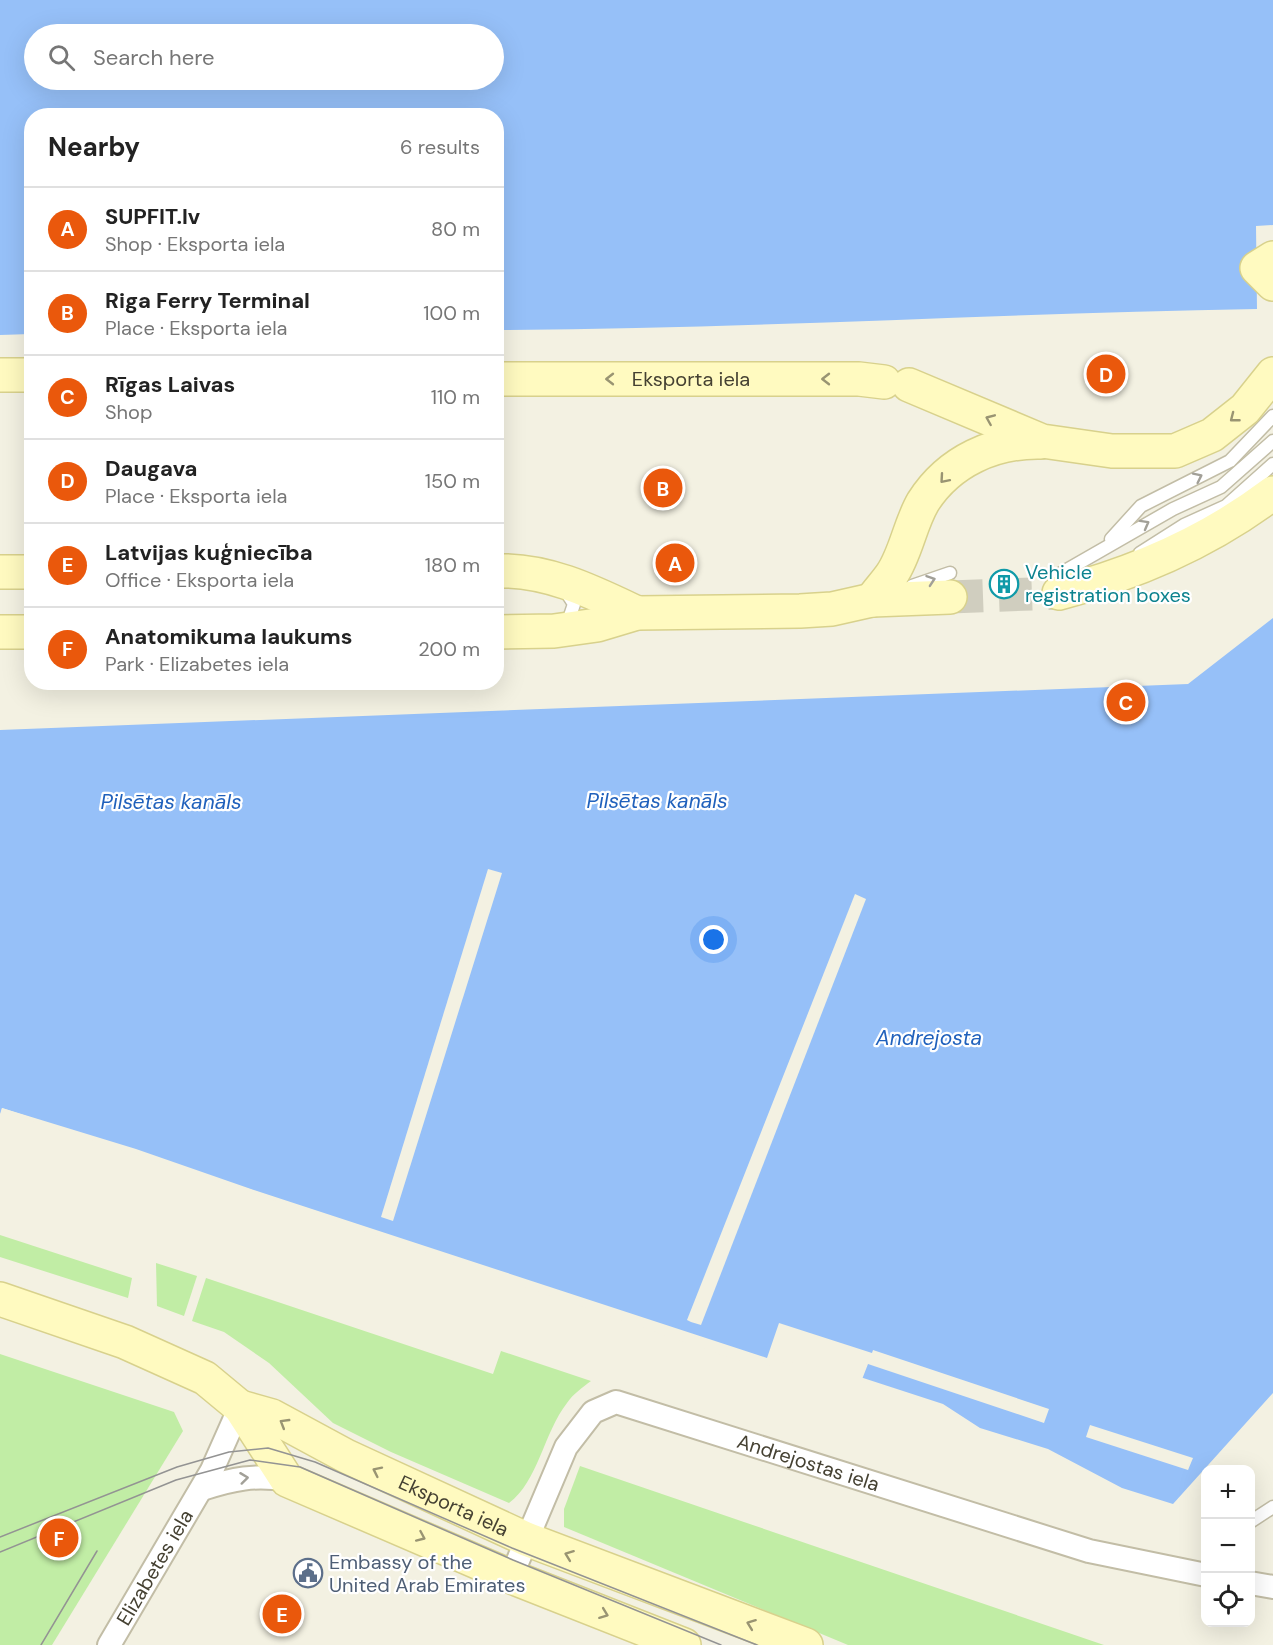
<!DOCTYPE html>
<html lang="en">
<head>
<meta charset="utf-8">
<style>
	body { margin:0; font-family:"DM Sans",sans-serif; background:#f6f6f6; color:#222 }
	.controls { position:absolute; right:18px; bottom:18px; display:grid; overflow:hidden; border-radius:12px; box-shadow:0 6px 24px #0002 }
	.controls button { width:54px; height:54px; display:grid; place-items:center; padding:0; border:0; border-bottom:2px solid #e0e0e0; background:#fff; color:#222; font:30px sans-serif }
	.you { position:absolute; left:714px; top:940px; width:21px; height:21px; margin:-15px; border:4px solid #fff; border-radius:50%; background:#1a73e8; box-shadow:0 0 0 9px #1a73e833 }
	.badge { display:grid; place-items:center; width:39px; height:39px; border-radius:50%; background:#ea580c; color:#fff; font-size:20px; font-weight:700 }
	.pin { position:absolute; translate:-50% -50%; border:3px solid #fff; box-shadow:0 2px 6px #0006 }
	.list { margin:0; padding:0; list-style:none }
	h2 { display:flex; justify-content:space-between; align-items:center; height:78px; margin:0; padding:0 24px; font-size:26px }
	h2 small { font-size:20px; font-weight:400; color:#767676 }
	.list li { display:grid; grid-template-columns:39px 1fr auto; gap:18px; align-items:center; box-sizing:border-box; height:84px; padding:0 24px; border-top:2px solid #e0e0e0 }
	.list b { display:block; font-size:22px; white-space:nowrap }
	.list p { margin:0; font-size:20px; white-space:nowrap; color:#767676 }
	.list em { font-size:20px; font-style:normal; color:#767676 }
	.icon { flex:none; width:33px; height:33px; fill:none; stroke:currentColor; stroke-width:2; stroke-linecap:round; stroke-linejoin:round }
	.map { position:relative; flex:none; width:1273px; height:1645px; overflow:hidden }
	.search { position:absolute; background:#fff; box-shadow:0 6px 24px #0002; left:24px; top:24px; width:480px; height:66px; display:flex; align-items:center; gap:15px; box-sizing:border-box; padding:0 21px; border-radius:33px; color:#767676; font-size:22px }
	.panel { position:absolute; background:#fff; box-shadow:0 6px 24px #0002; left:24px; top:108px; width:480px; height:582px; border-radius:24px }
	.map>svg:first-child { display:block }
</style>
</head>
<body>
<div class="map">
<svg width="1273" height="1645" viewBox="0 0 1273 1645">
	<rect width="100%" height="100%" fill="#f3f1e2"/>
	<!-- green -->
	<g fill="#c1eda5">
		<polygon points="0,1235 132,1278 128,1298 0,1257"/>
		<polygon points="156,1263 197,1276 184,1316 157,1306"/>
		<path d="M206 1278 493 1374 501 1351 591 1381C583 1387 573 1394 567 1403 544 1432 538 1482 509 1503L391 1452 333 1423 269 1363 224 1332 192 1321Z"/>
		<polygon points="0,1354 174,1412 183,1431 52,1645 0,1645"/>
		<polygon points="580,1466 1104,1645 848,1645 564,1527 564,1509"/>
	</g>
	<!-- water -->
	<g fill="#96c0f8" fill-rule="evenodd">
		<path d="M0 0H1273V225L1256 226 1257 309C1003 313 750 329 497 330L496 116H32L31 334 0 335ZM34 34H494V80H34Z"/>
		<polygon points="1273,618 1273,1393 1173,1504 1122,1488 1048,1449 980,1428 943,1404 811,1361 788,1359 757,1364 389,1235 2,1108 0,1114 0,730 1188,684"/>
	</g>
	<!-- pier -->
	<g fill="#f3f1e2">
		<polygon points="488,869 502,873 393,1221 381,1217"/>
		<polygon points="855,894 866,899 701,1325 691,1322 687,1320"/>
		<polygon points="2,1108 136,1149 257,1191 767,1358 779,1323 872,1353 873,1350 1049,1409 1044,1423 868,1364 861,1382 810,1364 789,1362 757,1367 256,1194 4,1112 0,1117"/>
		<polygon points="1090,1425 1193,1458 1188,1470 1086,1437"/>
	</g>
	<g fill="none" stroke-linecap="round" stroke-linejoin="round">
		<!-- secondary-tunnel -->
		<polyline stroke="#d0cebf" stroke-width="33" stroke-dasharray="33 16" stroke-linecap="butt" points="950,597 1059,593"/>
		<!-- lane casing -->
		<g stroke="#c2bda6" stroke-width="15">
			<g id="lane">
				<polyline points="1111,539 1141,506 1230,461 1273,416"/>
				<polyline points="1140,553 1184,525 1226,506 1273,464"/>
				<polyline points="1058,575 1173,509 1221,487 1273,441"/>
				<polyline points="912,586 950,573"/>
				<polyline points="564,623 569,619 574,604 565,590"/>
				<polyline points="1250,1522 1273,1507"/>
			</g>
		</g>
		<!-- street casing -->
		<g stroke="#c2bda6" stroke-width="26">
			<g id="street">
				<path d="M202 1489C232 1479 256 1474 287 1480"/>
				<path id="s1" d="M511 1577 566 1447 593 1412 616 1402 1089 1551 1206 1575"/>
				<polyline points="1250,1583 1273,1587"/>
				<path id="s2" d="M109 1645 212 1470 240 1407"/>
			</g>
		</g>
		<!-- secondary casing -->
		<g stroke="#d8d18c" stroke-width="36">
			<g id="secondary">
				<polyline points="1273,258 1257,268 1273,284"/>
				<polyline points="0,375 32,375"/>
				<path id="s3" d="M496 379H859L884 382"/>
				<polyline points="909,385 1042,441 1112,451 1175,451 1212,435 1245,409 1273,374"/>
				<path d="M496 571C547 569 593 592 637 613"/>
				<polyline points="0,572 32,572"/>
				<path d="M1059 593C1137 573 1208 542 1273 493"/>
				<path d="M872 600C878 591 886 583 892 574 906 553 910 524 923 502 949 461 994 441 1041 442"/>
				<polyline points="0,632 32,632"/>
				<polyline points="496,632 554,631 597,625 637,613 800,611 832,609 872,600 950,597"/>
				<polyline points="0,1299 125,1342 205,1378 240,1407 287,1480 519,1580 684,1645"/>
				<path id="s4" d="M240 1407 272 1416 346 1456 526 1539 806 1645"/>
			</g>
		</g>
		<!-- lane -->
		<use href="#lane" stroke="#fff" stroke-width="12"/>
		<!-- street -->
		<use href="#street" stroke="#fff" stroke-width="22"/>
		<!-- secondary -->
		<use href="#secondary" stroke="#fffac0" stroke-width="33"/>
		<!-- tram -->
		<g stroke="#939393" stroke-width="1.5">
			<polyline points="0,1537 177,1467 229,1452 268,1448 315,1462 512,1548 757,1645"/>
			<polyline points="0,1552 176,1480 250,1460 300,1467 513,1560 721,1645"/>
			<polyline points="41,1645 97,1551"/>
		</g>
	</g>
	<!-- one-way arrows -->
	<defs><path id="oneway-chevron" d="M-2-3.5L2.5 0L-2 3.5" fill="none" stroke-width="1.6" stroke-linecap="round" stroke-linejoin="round" transform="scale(1.5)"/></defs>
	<g stroke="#999472">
		<use href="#oneway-chevron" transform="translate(610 379) rotate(180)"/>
		<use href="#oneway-chevron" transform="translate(826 379) rotate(180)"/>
		<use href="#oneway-chevron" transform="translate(1234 418) rotate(142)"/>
		<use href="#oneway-chevron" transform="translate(990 419) rotate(-157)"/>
		<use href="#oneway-chevron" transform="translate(944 479) rotate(131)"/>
		<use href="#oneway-chevron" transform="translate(284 1423) rotate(-149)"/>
		<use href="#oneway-chevron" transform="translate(377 1471) rotate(-154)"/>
		<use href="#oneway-chevron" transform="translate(421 1537) rotate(24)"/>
		<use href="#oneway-chevron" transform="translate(569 1555) rotate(-159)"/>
		<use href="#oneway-chevron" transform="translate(604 1614) rotate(21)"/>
		<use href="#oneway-chevron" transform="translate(751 1624) rotate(-159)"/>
	</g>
	<g stroke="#a2a098">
		<use href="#oneway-chevron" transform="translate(1198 477) rotate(-26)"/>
		<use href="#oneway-chevron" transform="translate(1145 524) rotate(-29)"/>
		<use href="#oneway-chevron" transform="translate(931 580) rotate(-19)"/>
		<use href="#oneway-chevron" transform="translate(244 1478) rotate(-7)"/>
	</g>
	<!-- icons -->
	<defs>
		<g id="building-ring" transform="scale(1.5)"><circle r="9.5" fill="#fff" stroke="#0f9aa8" stroke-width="1.5"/><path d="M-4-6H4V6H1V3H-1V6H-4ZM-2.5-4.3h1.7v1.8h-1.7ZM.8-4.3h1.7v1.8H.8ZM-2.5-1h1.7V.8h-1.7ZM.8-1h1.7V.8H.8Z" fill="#0f9aa8"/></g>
		<g id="civic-ring" transform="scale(1.5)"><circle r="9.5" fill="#fff" stroke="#5c6f8a" stroke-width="1.5"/><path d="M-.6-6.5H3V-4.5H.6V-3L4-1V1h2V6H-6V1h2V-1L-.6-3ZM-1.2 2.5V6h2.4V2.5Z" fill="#5c6f8a"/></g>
	</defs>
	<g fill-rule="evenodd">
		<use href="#building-ring" x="1004" y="584"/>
		<use href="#civic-ring" x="308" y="1573"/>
	</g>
	<g text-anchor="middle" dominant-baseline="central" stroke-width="4.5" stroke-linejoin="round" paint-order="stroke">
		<!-- street labels -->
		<g font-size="20" fill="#454132" stroke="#fff">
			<text stroke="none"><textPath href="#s3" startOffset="195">Eksporta iela</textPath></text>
			<text stroke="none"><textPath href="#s1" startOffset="412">Andrejostas iela</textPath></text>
			<text stroke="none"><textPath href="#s4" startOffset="236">Eksporta iela</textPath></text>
			<text stroke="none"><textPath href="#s2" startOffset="90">Elizabetes iela</textPath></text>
		</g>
		<!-- culture labels -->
		<g font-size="20" fill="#0d838f" stroke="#fff" text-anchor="start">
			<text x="1025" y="572">Vehicle<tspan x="1025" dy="23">registration boxes</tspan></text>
		</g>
		<!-- service labels -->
		<g font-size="20" fill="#4e5e75" stroke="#fff" text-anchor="start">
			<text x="329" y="1562">Embassy of the<tspan x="329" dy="23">United Arab Emirates</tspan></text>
		</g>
		<!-- water labels -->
		<g font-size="21" font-style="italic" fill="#2061bc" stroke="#fff">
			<text x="657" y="801">Pilsētas kanāls</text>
			<text x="171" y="802">Pilsētas kanāls</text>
			<text x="929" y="1038">Andrejosta</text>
		</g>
	</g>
</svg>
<div class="controls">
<button>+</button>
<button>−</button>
<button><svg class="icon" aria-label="locate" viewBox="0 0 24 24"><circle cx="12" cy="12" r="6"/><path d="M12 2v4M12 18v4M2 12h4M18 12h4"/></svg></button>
</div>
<div class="you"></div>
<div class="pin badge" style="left:675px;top:563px">A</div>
<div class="pin badge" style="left:663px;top:488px">B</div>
<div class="pin badge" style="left:1126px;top:702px">C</div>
<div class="pin badge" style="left:1106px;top:374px">D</div>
<div class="pin badge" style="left:282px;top:1614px">E</div>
<div class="pin badge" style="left:59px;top:1538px">F</div>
<div class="search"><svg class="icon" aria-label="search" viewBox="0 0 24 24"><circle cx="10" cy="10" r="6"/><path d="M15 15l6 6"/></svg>Search here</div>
<section class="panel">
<h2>Nearby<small>6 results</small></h2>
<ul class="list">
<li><span class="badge">A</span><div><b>SUPFIT.lv</b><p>Shop · Eksporta iela</p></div><em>80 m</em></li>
<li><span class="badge">B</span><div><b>Riga Ferry Terminal</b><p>Place · Eksporta iela</p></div><em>100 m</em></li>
<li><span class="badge">C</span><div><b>Rīgas Laivas</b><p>Shop</p></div><em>110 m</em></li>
<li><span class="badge">D</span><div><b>Daugava</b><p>Place · Eksporta iela</p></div><em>150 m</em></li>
<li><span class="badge">E</span><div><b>Latvijas kuģniecība</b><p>Office · Eksporta iela</p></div><em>180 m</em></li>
<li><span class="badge">F</span><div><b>Anatomikuma laukums</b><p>Park · Elizabetes iela</p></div><em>200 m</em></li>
</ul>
</section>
</div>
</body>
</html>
